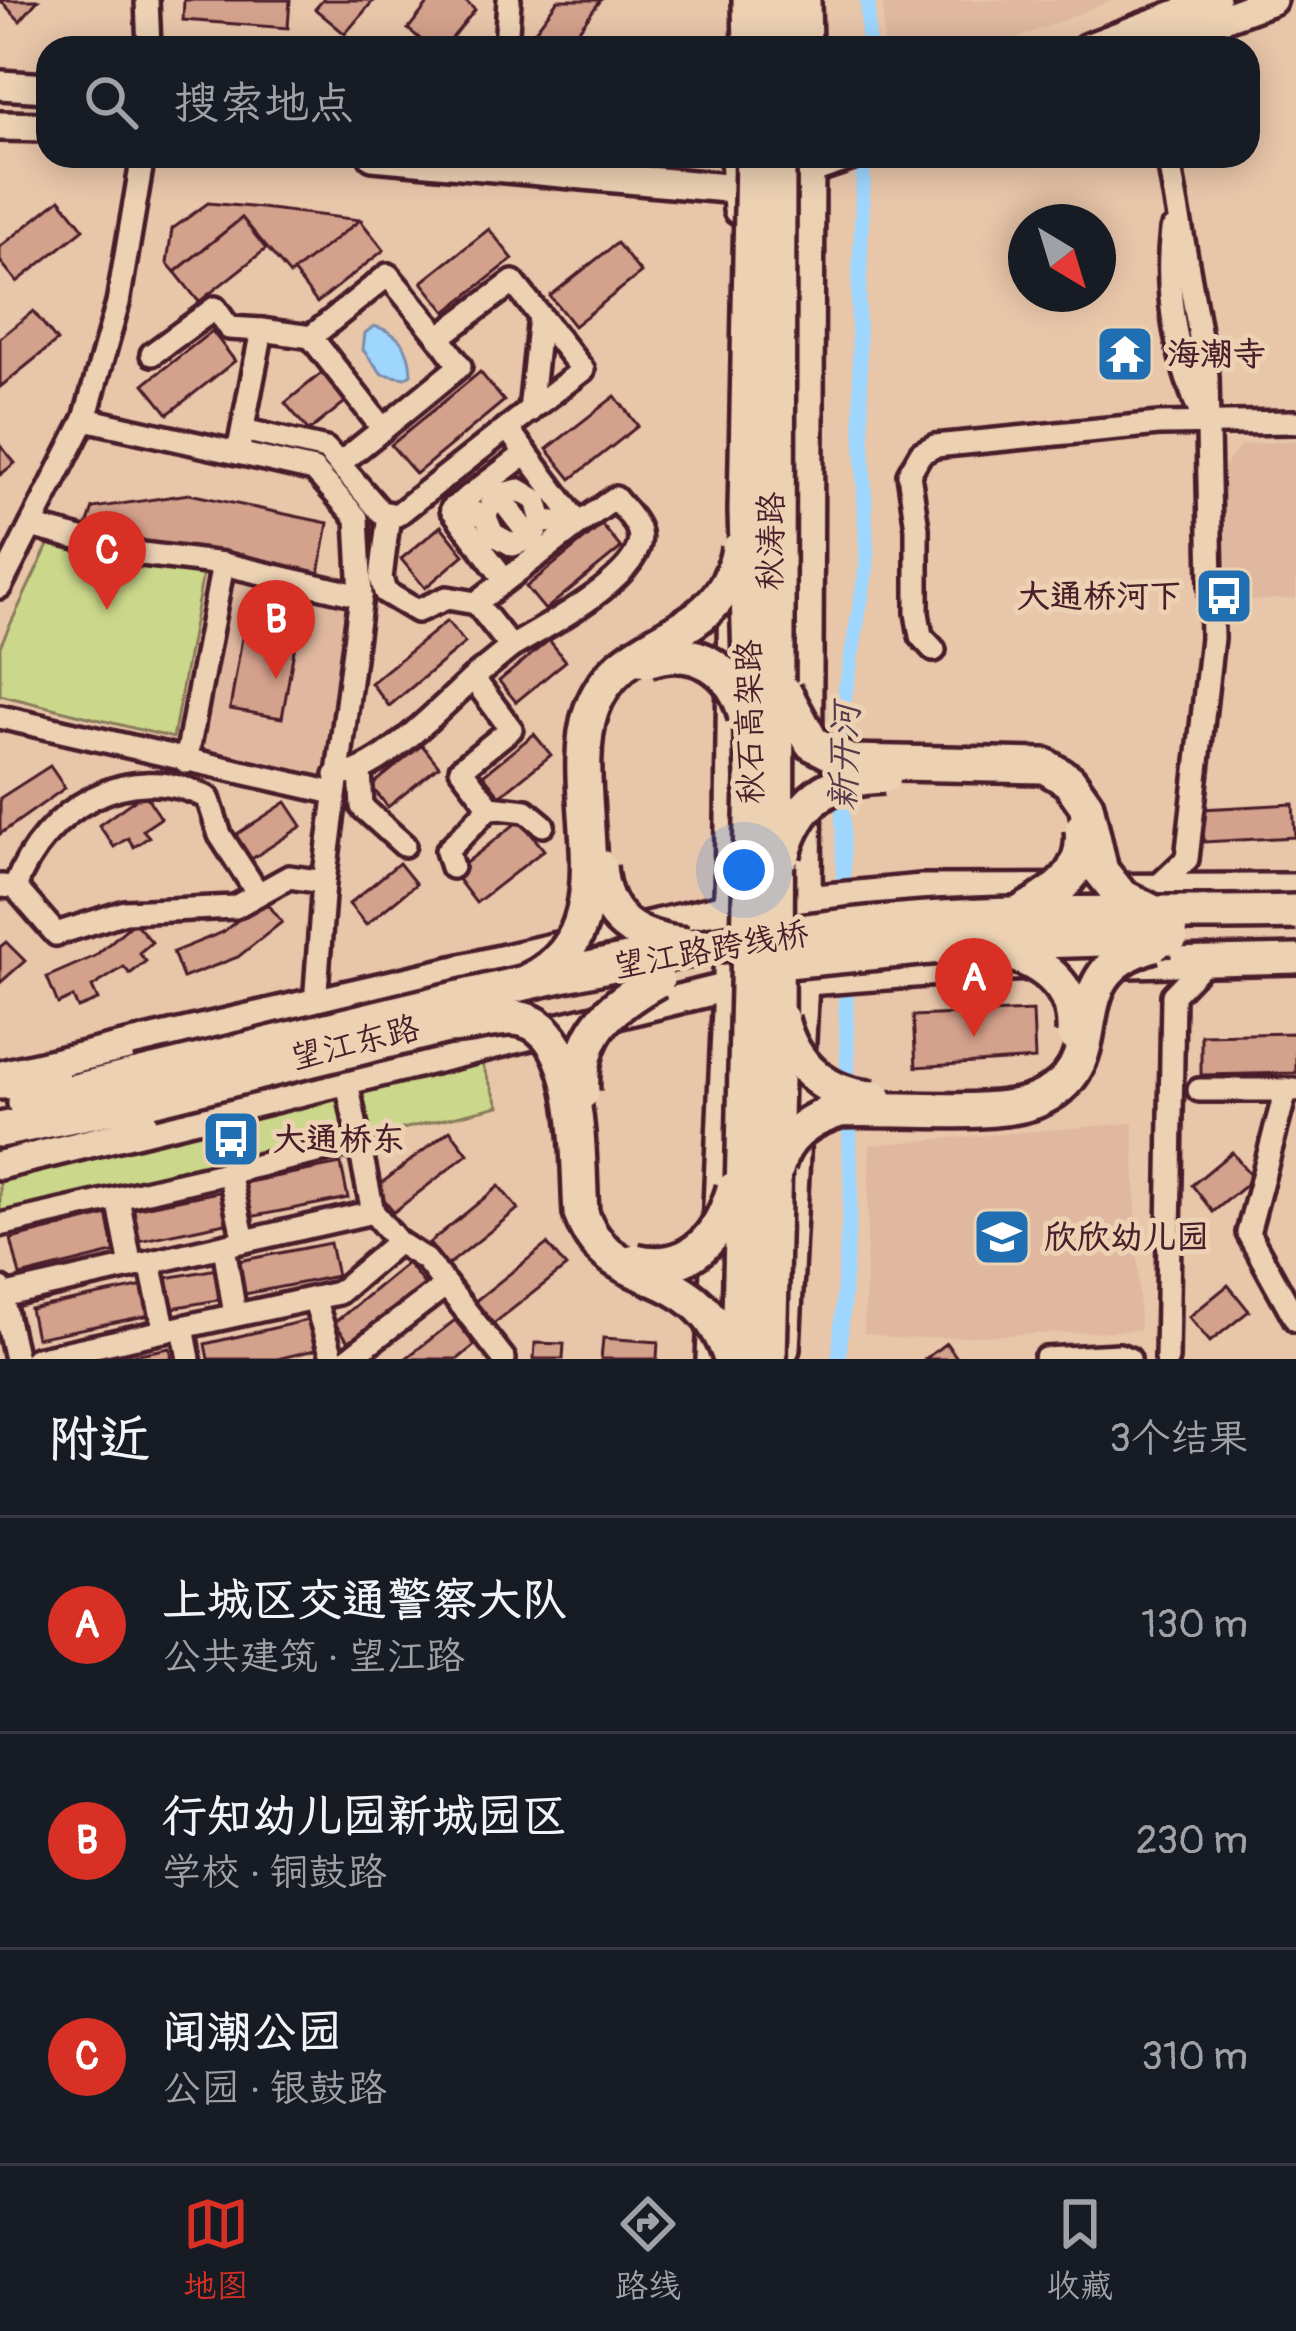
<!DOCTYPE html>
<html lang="zh">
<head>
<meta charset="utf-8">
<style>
	body { margin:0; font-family:Pangolin,"LXGW WenKai TC",sans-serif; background:#242831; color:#f1f3f6 }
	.compass { position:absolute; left:1008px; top:204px; width:108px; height:108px; border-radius:50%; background:#171b24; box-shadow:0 6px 30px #0003; rotate:142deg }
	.you { position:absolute; left:744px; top:870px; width:42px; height:42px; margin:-30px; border:9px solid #fff; border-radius:50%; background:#1a73e8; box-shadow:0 0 0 18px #1a73e833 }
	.badge { display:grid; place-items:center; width:78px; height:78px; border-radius:50%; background:#d93025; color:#fff; font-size:39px; font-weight:700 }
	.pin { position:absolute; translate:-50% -99px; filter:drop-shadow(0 3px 6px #0008) }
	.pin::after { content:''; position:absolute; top:63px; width:42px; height:36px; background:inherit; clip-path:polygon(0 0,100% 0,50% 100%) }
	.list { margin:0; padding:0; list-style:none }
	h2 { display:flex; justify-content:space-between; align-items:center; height:156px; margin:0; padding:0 48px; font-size:51px }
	h2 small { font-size:39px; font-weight:400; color:#9ea1a6 }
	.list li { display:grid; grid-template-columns:78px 1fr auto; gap:36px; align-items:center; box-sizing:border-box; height:216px; padding:0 48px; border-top:3px solid #363941 }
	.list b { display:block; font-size:45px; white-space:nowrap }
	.list p { margin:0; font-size:39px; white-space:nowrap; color:#9ea1a6 }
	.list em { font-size:39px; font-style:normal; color:#9ea1a6 }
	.icon { flex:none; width:66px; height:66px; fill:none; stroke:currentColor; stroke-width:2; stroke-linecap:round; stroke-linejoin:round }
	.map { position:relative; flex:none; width:1296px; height:1359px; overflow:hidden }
	.search { position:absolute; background:#171b24; box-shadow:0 6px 30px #0003; left:36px; right:36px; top:36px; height:132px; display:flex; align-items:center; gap:30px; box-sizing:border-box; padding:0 42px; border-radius:36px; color:#9ea1a6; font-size:45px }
	.sheet { height:804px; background:#171b24 }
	nav { display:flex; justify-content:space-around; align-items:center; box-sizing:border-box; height:168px; border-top:3px solid #363941; background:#171b24; font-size:33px; color:#9ea1a6 }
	nav a { display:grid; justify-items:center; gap:6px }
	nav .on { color:#d93025 }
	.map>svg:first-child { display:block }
</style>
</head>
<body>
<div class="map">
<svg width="1296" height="1359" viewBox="0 0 1296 1359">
	<rect width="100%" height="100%" fill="#e8c6aa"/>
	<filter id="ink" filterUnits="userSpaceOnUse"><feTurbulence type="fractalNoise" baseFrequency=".00833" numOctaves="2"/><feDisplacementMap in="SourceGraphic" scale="24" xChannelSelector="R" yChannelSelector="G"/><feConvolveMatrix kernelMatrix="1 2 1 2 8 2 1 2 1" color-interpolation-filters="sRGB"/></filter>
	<g filter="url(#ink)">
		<!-- built -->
		<g fill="#dfb89f">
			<polygon points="883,0 1113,0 992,48 884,48"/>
			<polygon points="1296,440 1296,598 1228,602 1224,467 1241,445"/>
			<polygon points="223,564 361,596 334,793 186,762"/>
			<polygon points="1133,1123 1140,1330 898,1339 864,1333 870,1145"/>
		</g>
		<!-- green -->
		<g fill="#cbd88b" stroke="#8a7c5b" stroke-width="3">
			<polygon points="51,539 203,573 173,738 0,695 0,646"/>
			<polygon points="482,1064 499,1106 0,1225 0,1176"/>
		</g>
		<!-- water -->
		<path fill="#9fd6fe" stroke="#7d8daa" stroke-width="3" d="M374 326C400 333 410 348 411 374L405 378 382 374 363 350 365 333Z"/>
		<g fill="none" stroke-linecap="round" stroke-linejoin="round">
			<!-- canal -->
			<g stroke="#9fd6fe" stroke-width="15">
				<polyline points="868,0 868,48"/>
				<polyline points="841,757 840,724 867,564 858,319 864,156"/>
				<polyline points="842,781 844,901"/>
				<polyline points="839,1359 851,1189 845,973"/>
			</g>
		</g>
		<!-- building -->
		<g fill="#d4a18c" stroke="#4a1f2b" stroke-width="3">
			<polygon points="0,0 38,0 20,21"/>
			<polygon points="184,0 290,0 288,28 183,20"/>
			<polygon points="323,0 372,0 373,1 345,34 315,9"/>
			<polygon points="431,0 464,0 475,10 444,48 431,48 408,29"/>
			<polygon points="558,0 601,0 565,48 522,48"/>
			<polygon points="60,199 84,229 17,282 0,261 0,247"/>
			<polygon points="208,203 261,208 360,220 290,275 242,218 175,272 167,263 172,229"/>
			<polygon points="242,218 266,249 199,302 175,272"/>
			<polygon points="360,220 384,250 317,303 293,272"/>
			<polygon points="489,229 513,259 446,312 422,282"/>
			<polygon points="617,243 641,273 574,326 550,296"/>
			<polygon points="33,311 57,341 0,387 0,338"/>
			<polygon points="212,331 235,361 168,414 144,384"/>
			<polygon points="325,370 349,399 309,431 285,403"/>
			<polygon points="480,372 504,401 416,474 391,445"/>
			<polygon points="615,396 638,426 571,479 547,449"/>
			<polygon points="0,445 15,463 0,475"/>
			<polygon points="189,494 328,523 319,574 164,544 140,549 84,535 93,508"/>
			<polygon points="602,525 621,548 545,610 526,587"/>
			<polygon points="441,526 464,555 425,588 401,559"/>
			<polygon points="249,596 302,605 282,718 230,709"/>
			<polygon points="447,621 465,643 389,706 371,683"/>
			<polygon points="549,640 566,661 516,702 499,681"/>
			<polygon points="534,734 551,755 500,796 483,775"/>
			<polygon points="422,745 439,766 388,807 371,786"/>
			<polygon points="50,766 65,788 0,834 0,798"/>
			<polygon points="144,793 161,818 143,830 149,837 134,847 128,838 114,847 99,825"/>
			<polygon points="286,802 302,826 247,862 231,838"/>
			<polygon points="1293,804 1295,837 1204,842 1202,809"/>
			<polygon points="520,820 544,850 476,903 453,873"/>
			<polygon points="399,863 416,884 366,925 349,904"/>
			<polygon points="264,899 282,922 238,957 183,978 173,952 223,932"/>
			<polygon points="134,922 152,942 139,953 146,961 130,974 124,967 92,987 98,1000 78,1008 73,997 58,1004 47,977 95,956"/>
			<polygon points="6,942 25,961 0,983 0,947"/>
			<polygon points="1033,1011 1035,1059 916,1067 913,1016"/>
			<polygon points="1296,1033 1296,1073 1201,1075 1201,1035"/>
			<polygon points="450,1130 468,1154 394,1212 375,1188"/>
			<polygon points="1232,1152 1253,1179 1213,1212 1192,1185"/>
			<polygon points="341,1164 348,1198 250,1217 243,1183"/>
			<polygon points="499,1186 518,1209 447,1266 429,1243"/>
			<polygon points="223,1191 230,1222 139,1241 133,1209"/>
			<polygon points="108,1215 117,1252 20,1276 11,1239"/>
			<polygon points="330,1243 337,1276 240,1295 234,1262"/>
			<polygon points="547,1244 566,1267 492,1325 474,1302"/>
			<polygon points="407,1263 425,1285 352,1345 334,1323"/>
			<polygon points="217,1269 223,1299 172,1308 166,1278"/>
			<polygon points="1228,1285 1249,1311 1210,1342 1189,1317"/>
			<polygon points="144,1286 150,1315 36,1338 30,1309"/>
			<polygon points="308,1320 315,1350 277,1359 208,1359 205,1344"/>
			<polygon points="455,1320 475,1345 458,1359 405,1359"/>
			<polygon points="603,1338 658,1342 657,1359 601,1359"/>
			<polygon points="535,1343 564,1344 563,1359 534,1359"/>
			<polygon points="946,1343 958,1359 925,1359"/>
			<polygon points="170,1348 172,1359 112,1359"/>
		</g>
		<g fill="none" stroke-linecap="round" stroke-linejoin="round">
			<!-- minor casing -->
			<g stroke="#4a1f2b" stroke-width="30">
				<g id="minor">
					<polyline points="147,0 149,48"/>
					<polyline points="506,48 509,0"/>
					<path d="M1172 230C1164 293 1177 364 1204 421"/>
					<polyline points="311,337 388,275 439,337"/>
					<polyline points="152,354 215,308 229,328 262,330"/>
					<polyline points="530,411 540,316"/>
					<polyline points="85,419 314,470 357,518 361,596 324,882 315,1004"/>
					<polyline points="243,430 326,449 381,512 397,515 507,428"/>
					<polyline points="238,453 262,330 311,337 383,429 460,366 439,337 513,282 583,370 507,428 579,524 476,603 511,647 473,678 511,729 461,769 490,807 447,851 452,867"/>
					<polyline points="339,464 383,429"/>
					<polyline points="498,495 531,538"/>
					<path d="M452 509 485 515 493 534 513 545 531 538 542 521 579 524 615 498C622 507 634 518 638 529 655 571 540 630 511 647"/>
					<polyline points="389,514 381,578 385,592 417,611 447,598 476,603"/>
					<polyline points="485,515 498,495 519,490 536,500 542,521"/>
					<polyline points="31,526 134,553 223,564"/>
					<polyline points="505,580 452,509 526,453"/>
					<polyline points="0,587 85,419 118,303 143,156"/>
					<polyline points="934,650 921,636 917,613 917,528 909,474 921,453 935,446 1159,424 1296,422"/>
					<polyline points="0,717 334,793"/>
					<polyline points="186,762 223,564 361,596"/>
					<polyline points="360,771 362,807 404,845"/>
					<path d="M336 775C377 776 442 706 473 678"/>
					<polyline points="490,807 526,811 543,825"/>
					<polyline points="0,886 15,887 56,934 125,912 235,907 289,877 324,882"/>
					<path d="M15 887C44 810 128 757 208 798L220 835 257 892"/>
					<polyline points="1154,890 1187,859 1212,638 1207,376 1168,156"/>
					<polyline points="347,1082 373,1212 398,1242 426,1260 504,1359"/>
					<polyline points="1199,1090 1295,1090"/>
					<polyline points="1286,1090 1248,1233 1296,1320"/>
					<polyline points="229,1172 244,1241"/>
					<polyline points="118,1198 131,1267"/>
					<polyline points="0,1225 361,1142"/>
					<polyline points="224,1246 235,1315"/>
					<polyline points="150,1263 165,1331"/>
					<polyline points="0,1288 16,1359"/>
					<polyline points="2,1296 373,1212"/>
					<polyline points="314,1298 333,1359"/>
					<polyline points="183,1327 189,1359"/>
					<polyline points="36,1359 338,1293 398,1242"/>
					<polyline points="348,1359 446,1285"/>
					<polyline points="1045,1359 1119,1355 1129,1359"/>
					<polyline points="1167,1359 1173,995 1204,963"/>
				</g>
			</g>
			<!-- major casing -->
			<g stroke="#4a1f2b" stroke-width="36">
				<g id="major">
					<polyline points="806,0 807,48"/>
					<polyline points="1087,48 1215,0"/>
					<polyline points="1142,48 1272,0"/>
					<polyline points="0,85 48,88"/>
					<polyline points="0,126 48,127"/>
					<polyline points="373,156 737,189 751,185"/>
					<polyline points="735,156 738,210"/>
					<polyline points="794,175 850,156"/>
					<polyline points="807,917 810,156"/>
					<polyline points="6,1074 730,907 922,889 1296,888"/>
					<polyline points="0,1165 728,987 1005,966 1296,959"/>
					<polyline points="785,1349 805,962"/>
					<polyline points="711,1359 728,987 733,572"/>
				</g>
			</g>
			<!-- highway casing -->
			<g stroke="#4a1f2b" stroke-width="42">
				<g id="highway">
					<polyline points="750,0 751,48"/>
					<polyline points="778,0 778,48"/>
					<polyline points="0,1082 54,1081"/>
					<polyline points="25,1103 137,1076"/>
					<polyline points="0,1130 151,1099"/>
				</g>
			</g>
			<!-- minor -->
			<use href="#minor" stroke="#ecd1b3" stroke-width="21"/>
			<!-- major -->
			<use href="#major" stroke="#ecd1b3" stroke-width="27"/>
			<!-- highway -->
			<use href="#highway" stroke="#ecd1b3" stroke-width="33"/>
			<!-- highway-bridge casing -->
			<g stroke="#4a1f2b" stroke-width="42" stroke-linecap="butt">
				<g id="highway-bridge">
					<path d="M647 660C695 643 735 669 746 718"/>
					<polyline points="784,692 812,743 849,762 1045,766 1069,781 1086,805 1101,871 1121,896 1156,914"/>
					<path d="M783 854C797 802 830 777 884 776"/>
					<path d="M599 866C603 921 636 940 687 945"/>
					<path d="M1019 914C1055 893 1087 875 1082 829"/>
					<path d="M996 949C1040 960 1077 984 1074 1034"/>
					<polyline points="756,964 971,943 1171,937"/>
					<path d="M528 981C633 931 563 795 591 711 620 627 722 647 739 549"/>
					<path d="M781 1019C792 1065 827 1097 875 1098"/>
					<path d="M447 1026C469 1026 491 1018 512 1018 585 1019 577 1163 581 1213 608 1296 697 1255 731 1359"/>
					<path d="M137 1076C378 1020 622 949 868 924 1010 909 1154 915 1296 912"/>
					<path d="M582 1092C578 1033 609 1007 657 980"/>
					<polyline points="151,1099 447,1026"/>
					<path d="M777 1167C784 1135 810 1119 840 1110 890 1107 993 1118 1035 1101 1125 1064 1048 975 1154 944"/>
					<path d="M635 1261C690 1275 720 1236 734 1189"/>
					<polyline points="739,1359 753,779 746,511 753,156"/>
					<polyline points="769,1359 776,1080 778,156"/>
				</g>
			</g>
			<!-- highway-bridge -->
			<use href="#highway-bridge" stroke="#ecd1b3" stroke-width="33"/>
		</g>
	</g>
	<!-- icons -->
	<defs>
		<g id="temple-square" transform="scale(3)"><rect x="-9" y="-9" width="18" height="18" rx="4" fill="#1f6fb2" stroke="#ecd1b3"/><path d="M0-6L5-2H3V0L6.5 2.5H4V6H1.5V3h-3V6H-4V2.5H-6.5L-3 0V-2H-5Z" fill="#fff"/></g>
		<g id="bus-square" transform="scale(3)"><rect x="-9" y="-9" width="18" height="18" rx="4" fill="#1f6fb2" stroke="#ecd1b3"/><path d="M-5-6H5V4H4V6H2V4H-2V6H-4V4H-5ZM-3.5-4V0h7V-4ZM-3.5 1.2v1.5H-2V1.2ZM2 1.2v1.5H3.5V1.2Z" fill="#fff"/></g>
		<g id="school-square" transform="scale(3)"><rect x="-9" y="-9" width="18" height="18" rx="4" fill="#1f6fb2" stroke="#ecd1b3"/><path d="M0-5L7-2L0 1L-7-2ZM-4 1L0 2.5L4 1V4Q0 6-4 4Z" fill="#fff"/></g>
	</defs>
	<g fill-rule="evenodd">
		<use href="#temple-square" x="1125" y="354"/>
		<use href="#bus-square" x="1224" y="596"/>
		<use href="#bus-square" x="231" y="1139"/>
		<use href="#school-square" x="1002" y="1237"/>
	</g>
	<g text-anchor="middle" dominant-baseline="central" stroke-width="10" stroke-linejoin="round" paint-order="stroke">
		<!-- poi labels -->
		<g font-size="33" font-weight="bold" fill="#4a1f2b" stroke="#ecd1b3" text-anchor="start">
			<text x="1167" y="354">海潮寺</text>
			<text x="1182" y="596" text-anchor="end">大通桥河下</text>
			<text x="273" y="1139">大通桥东</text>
			<text x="1044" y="1237">欣欣幼儿园</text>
		</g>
		<!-- street labels -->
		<g font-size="33" fill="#4a1f2b" stroke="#ecd1b3">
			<text transform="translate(771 541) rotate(-89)">秋涛路</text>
			<text transform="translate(750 722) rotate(-91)">秋石高架路</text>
			<text transform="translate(711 950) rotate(-10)">望江路跨线桥</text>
			<text transform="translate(355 1043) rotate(-14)">望江东路</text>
		</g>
		<!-- water labels -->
		<g font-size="36" font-style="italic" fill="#573a4b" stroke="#ecd1b3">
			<text transform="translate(845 757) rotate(-88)">新开河</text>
		</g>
	</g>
</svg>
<svg class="compass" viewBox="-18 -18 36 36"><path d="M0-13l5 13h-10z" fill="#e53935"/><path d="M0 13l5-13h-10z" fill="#9ea1a6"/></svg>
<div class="you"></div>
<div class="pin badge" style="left:974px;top:1037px">A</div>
<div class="pin badge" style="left:276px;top:679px">B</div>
<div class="pin badge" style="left:107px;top:610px">C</div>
<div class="search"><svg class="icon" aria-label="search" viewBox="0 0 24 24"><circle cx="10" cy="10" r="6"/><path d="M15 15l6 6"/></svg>搜索地点</div>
</div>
<section class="sheet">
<h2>附近<small>3个结果</small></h2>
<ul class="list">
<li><span class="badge">A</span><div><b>上城区交通警察大队</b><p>公共建筑 · 望江路</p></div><em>130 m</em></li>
<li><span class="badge">B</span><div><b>行知幼儿园新城园区</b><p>学校 · 铜鼓路</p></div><em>230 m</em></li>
<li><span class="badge">C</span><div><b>闻潮公园</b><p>公园 · 银鼓路</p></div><em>310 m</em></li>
</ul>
</section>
<nav>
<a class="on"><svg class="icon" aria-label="map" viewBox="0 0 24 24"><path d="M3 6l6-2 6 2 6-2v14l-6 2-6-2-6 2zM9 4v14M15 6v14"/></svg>地图</a>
<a><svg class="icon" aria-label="directions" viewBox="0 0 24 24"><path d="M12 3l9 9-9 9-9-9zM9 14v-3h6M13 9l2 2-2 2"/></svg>路线</a>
<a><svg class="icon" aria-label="saved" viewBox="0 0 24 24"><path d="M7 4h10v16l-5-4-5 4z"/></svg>收藏</a>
</nav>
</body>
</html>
